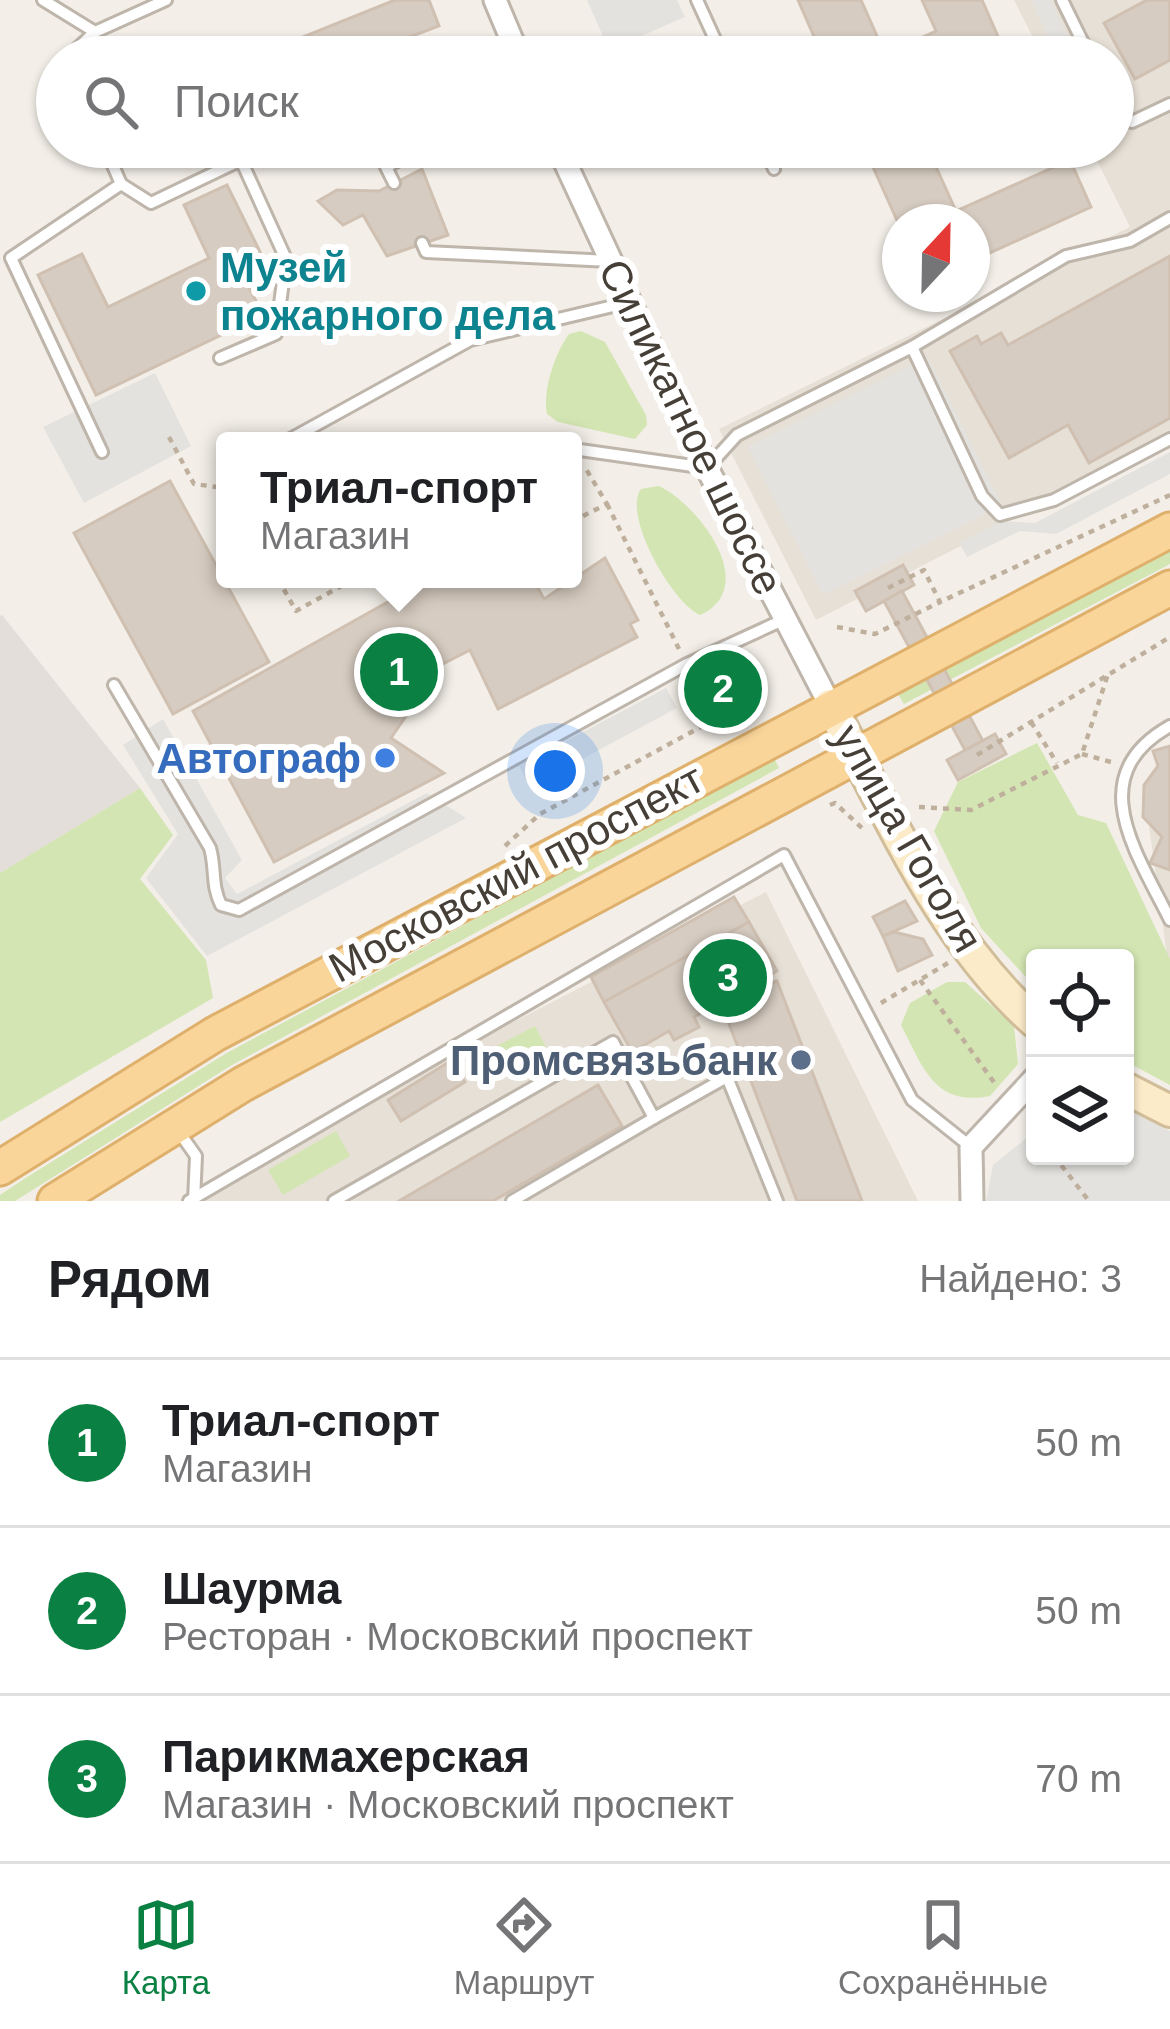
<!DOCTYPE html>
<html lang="ru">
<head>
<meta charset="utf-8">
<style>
	body { margin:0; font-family:Helvetica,sans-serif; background:#f2f2f2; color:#202124 }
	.controls { position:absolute; right:36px; bottom:36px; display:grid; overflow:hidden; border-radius:12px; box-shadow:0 3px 9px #0004 }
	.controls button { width:108px; height:108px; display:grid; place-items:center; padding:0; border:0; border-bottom:3px solid #e0e0e0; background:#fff; color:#202124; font:60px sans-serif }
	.compass { position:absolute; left:882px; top:204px; width:108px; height:108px; border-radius:50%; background:#fff; box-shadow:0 3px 9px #0004; rotate:22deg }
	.you { position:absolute; left:555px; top:771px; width:42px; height:42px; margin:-30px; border:9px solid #fff; border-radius:50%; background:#1a73e8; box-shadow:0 0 0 18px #1a73e833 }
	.badge { display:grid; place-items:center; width:78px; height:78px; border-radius:50%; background:#0b8043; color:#fff; font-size:39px; font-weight:700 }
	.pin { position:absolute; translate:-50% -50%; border:6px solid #fff; box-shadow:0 3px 12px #0006 }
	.popup { position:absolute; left:216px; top:432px; width:366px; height:156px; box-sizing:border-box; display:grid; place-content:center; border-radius:12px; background:#fff; filter:drop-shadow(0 3px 9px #0005); font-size:39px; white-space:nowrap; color:#757577 }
	.popup b { font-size:45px; color:#202124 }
	.popup::after { content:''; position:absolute; left:50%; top:100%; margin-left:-24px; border:24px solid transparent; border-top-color:#fff }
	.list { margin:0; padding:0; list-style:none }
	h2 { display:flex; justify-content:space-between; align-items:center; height:156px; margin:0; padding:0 48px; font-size:51px }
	h2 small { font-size:39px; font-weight:400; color:#757577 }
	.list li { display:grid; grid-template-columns:78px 1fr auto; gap:36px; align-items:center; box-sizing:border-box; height:168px; padding:0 48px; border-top:3px solid #e0e0e0 }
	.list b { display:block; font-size:45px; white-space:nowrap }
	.list p { margin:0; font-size:39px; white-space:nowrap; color:#757577 }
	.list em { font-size:39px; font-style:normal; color:#757577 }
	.icon { flex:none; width:66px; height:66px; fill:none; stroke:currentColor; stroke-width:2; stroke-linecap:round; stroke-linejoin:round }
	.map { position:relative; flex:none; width:1170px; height:1201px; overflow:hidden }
	.search { position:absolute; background:#fff; box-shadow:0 3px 9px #0004; left:36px; right:36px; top:36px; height:132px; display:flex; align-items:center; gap:30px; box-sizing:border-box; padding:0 42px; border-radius:66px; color:#757577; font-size:45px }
	.sheet { height:660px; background:#fff }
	nav { display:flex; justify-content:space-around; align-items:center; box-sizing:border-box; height:168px; border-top:3px solid #e0e0e0; background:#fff; font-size:33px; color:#757577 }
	nav a { display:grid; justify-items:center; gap:6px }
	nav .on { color:#0b8043 }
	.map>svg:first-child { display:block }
</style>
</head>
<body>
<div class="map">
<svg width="1170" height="1201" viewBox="0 0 1170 1201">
	<rect width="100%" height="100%" fill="#f3efe8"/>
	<!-- residential -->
	<g fill="#e7e0d6">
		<polygon points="1014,0 1170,0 1170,439 816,620 719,429 1130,227 1090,147 1113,147 1113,57 1043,57"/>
		<polygon points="1170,806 1170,977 1149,826"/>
		<polygon points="766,892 918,1201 200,1201 463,1048"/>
	</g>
	<!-- industrial -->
	<polygon fill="#e3ded9" points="2,615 140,788 0,873 0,616"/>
	<!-- green -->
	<g fill="#d3e5b2">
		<path d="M581 331 605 342 646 415 647 425 635 439 558 422 547 414C542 391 555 353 569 334Z"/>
		<path d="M659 486C699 505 761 587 700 615 672 603 622 515 641 489Z"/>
		<polygon points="1170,551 1170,564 904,704 898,694"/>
		<polygon points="1037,743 1078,815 1106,823 1170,959 1170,1085 1125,1061 1125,958 1035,958 1035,987 981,928 934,831 958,782"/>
		<polygon points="774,758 779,768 232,1065 15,1201 0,1201 0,1195 24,1179 225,1054"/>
		<polygon points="140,788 173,835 140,879 206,960 213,998 0,1122 0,873"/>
		<path d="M947 982H965L1014 1026 1018 1064 990 1096C934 1107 923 1067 901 1025L910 1003Z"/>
		<polygon points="535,1026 547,1049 489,1079 477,1056"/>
		<polygon points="336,1131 350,1156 283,1195 268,1170"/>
	</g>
	<!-- parking -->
	<g fill="#e4e2df">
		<polygon points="587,0 677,0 685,17 609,50"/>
		<polygon points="1032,0 1051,0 1076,57 1056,57"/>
		<polygon points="928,357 1002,506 823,595 748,447"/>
		<polygon points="155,373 191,446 84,503 43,427"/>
		<polygon points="1170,452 1170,474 1056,534 1020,531 967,557 959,543 1003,521 1035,523"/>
		<polygon points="666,688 677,708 530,787 519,766"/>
		<polygon points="163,719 242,860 225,878 237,894 427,793 466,818 207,956 146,878 178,834 123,745"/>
		<polygon points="1125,1105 1170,1131 1170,1201 986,1201 993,1165 1035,1131 1035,1156 1125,1156"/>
	</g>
	<!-- building -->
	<g fill="#d7ccc1" stroke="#cfc0b1" stroke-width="3">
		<polygon points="395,0 429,0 439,26 357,57 253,57"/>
		<polygon points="798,0 861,0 885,54 936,31 922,0 982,0 1007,57 823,57"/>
		<polygon points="1147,0 1170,0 1170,60 1135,79 1104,23"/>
		<polygon points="864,147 927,147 956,211 1070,160 1091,207 972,261 972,222 900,222 900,227"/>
		<polygon points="422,169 448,235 387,256 363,215 343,225 318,201 337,190 379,191"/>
		<polygon points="227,185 266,264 243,275 263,315 96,395 38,275 82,254 108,307 209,258 184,205"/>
		<polygon points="1170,256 1170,418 1089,463 1068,425 1009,458 950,351 977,336 981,344 1001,333 1008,345"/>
		<polygon points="170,481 269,662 173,714 74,533"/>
		<polygon points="605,558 638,620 630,624 637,637 498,709 470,650 381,696 389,712 397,709 406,716 391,738 444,773 274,862 193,711 429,579 533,579 544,599"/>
		<polygon points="903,565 914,585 866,611 855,591"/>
		<polygon points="902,591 983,741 965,750 884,601"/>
		<polygon points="728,679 735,691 719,700 712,688"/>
		<polygon points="995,734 1006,754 958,780 947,760"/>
		<polygon points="1170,746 1170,870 1150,863 1162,837 1143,817 1144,785 1158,766 1153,751"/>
		<polygon points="734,897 749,922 604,1002 591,977"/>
		<polygon points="905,901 917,921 883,936 873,917"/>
		<polygon points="749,922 777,971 694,1017 699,1027 674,1040 669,1031 632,1052 604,1002"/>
		<polygon points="894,932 923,939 932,955 898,971 883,936"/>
		<polygon points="777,981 862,1201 797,1201 721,1003"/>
		<polygon points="452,1060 465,1082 401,1121 388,1100"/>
		<polygon points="598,1085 622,1126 493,1201 399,1201"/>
	</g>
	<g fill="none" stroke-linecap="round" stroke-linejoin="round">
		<!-- lane casing -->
		<g stroke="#beb5ab" stroke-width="16">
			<g id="lane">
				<polyline points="43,0 95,32"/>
				<polyline points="697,0 723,57"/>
				<polyline points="1062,0 1090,57"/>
				<polyline points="68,57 95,32 166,0"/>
				<polyline points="1113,104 1120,118 1132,122 1170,104"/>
				<polyline points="764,147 774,169"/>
				<polyline points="394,183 386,167 424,147"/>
				<polyline points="121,184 151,203 241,160 286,259 276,334 220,358"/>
				<polyline points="422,243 426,252 610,261"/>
				<polyline points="912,347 1066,256 1130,241 1170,218"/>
				<polyline points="287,441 470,340 630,302"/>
				<polyline points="573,449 707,468 737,435 912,347 982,496 1000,515 1054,500 1170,439"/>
				<polyline points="102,452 11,258 121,184 105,147"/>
				<path d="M114 685 210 848C216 869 211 885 221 905L239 910 687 664 785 619"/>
				<path d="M1170 726C1081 776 1137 853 1170 920"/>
				<polyline points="179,1132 196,1156 194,1201"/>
				<polyline points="189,1201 784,855 912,1100 971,1147"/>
				<polyline points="334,1201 613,1042 654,1118 727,1077 777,1201"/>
				<polyline points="512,1201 654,1118"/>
			</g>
		</g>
		<!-- street casing -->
		<g stroke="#beb5ab" stroke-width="27">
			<g id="street">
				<polyline points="495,0 519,57"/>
				<polyline points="558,147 707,468 830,705"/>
				<polyline points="972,1201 971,1147 1035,1078"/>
			</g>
		</g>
		<!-- secondary casing -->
		<g stroke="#d1bd99" stroke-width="36">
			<g id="secondary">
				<path d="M830 705C889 814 941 939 1035 1022"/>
				<polyline points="1125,1088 1170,1111"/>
			</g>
		</g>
		<!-- primary casing -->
		<g stroke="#deb06b" stroke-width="39">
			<g id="primary">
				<polyline points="0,1168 215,1034 1170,530"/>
				<polyline points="55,1201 243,1084 1170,588"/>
			</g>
		</g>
		<!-- path -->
		<g stroke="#bfb09d" stroke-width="4.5" stroke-dasharray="6 6" stroke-linecap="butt">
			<polyline points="169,437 194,484 225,488"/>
			<polyline points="607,504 679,649"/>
			<polyline points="583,516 607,504 586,469"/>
			<polyline points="278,579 296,611 354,579"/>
			<polyline points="888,588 924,570 940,602 1170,495"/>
			<polyline points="837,627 875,634 940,602"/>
			<polyline points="1031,722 1057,763"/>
			<polyline points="1082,754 1111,762"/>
			<polyline points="977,755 1170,637"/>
			<polyline points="830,805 835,803 862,828"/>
			<polyline points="919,807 971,810 1082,754 1108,674"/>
			<polyline points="505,846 540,814 747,702 761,670"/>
			<polyline points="920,980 996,1085"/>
			<polyline points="881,1003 948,963"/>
			<polyline points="1054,1156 1089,1201"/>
		</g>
		<!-- lane -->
		<use href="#lane" stroke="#fff" stroke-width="10"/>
		<!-- street -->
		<use href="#street" stroke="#fff" stroke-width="21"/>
		<!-- secondary -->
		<use href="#secondary" stroke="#fcebc9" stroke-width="30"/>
		<!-- primary -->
		<use href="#primary" stroke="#f9d59a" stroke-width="33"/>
	</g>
	<!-- markers -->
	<circle fill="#0f9aa8" stroke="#fff" stroke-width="4.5" cx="196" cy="291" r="12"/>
	<circle fill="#3f7fe0" stroke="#fff" stroke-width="4.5" cx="385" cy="758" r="12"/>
	<circle fill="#5c6f8a" stroke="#fff" stroke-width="4.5" cx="801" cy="1060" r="12"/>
	<g text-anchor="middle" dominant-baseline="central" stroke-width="12" stroke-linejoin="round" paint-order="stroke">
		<!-- culture labels -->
		<g font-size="42" font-weight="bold" fill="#0d838f" stroke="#fff" text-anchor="start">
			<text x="220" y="267">Музей<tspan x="220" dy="48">пожарного дела</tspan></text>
		</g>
		<!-- street labels -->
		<g font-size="42" fill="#463f37" stroke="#fff">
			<text transform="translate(691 427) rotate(64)">Силикатное шоссе</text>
			<text transform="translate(908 838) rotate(60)">улица Гоголя</text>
			<text transform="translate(516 873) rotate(-28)">Московский проспект</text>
		</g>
		<!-- shop labels -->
		<g font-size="42" font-weight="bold" fill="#366cbe" stroke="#fff" text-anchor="end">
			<text x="361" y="758">Автограф</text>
		</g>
		<!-- service labels -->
		<g font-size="42" font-weight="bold" fill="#4e5e75" stroke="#fff" text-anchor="end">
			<text x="777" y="1060">Промсвязьбанк</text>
		</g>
	</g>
</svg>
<div class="controls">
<button><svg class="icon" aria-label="locate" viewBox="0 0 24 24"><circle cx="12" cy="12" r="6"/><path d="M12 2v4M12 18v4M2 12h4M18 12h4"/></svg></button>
<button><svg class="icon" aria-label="layers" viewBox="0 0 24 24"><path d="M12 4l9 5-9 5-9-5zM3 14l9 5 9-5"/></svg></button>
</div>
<svg class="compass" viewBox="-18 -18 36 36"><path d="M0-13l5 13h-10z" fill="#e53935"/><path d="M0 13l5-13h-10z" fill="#757577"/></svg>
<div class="you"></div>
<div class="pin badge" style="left:399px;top:672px">1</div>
<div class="popup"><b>Триал-спорт</b>Магазин</div>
<div class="pin badge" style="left:723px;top:689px">2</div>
<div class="pin badge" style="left:728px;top:978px">3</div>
<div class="search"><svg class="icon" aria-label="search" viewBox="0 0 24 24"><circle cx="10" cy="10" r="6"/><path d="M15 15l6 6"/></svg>Поиск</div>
</div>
<section class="sheet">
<h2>Рядом<small>Найдено: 3</small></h2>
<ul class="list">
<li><span class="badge">1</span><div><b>Триал-спорт</b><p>Магазин</p></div><em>50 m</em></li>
<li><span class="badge">2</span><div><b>Шаурма</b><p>Ресторан · Московский проспект</p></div><em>50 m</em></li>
<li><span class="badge">3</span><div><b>Парикмахерская</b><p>Магазин · Московский проспект</p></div><em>70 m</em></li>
</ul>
</section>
<nav>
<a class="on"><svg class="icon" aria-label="map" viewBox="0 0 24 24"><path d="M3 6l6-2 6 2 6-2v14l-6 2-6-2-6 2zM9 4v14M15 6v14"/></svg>Карта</a>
<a><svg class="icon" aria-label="directions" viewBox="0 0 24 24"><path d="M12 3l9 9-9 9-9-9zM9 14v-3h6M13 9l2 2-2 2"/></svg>Маршрут</a>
<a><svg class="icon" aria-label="saved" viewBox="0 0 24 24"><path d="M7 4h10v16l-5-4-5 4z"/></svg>Сохранённые</a>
</nav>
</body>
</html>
